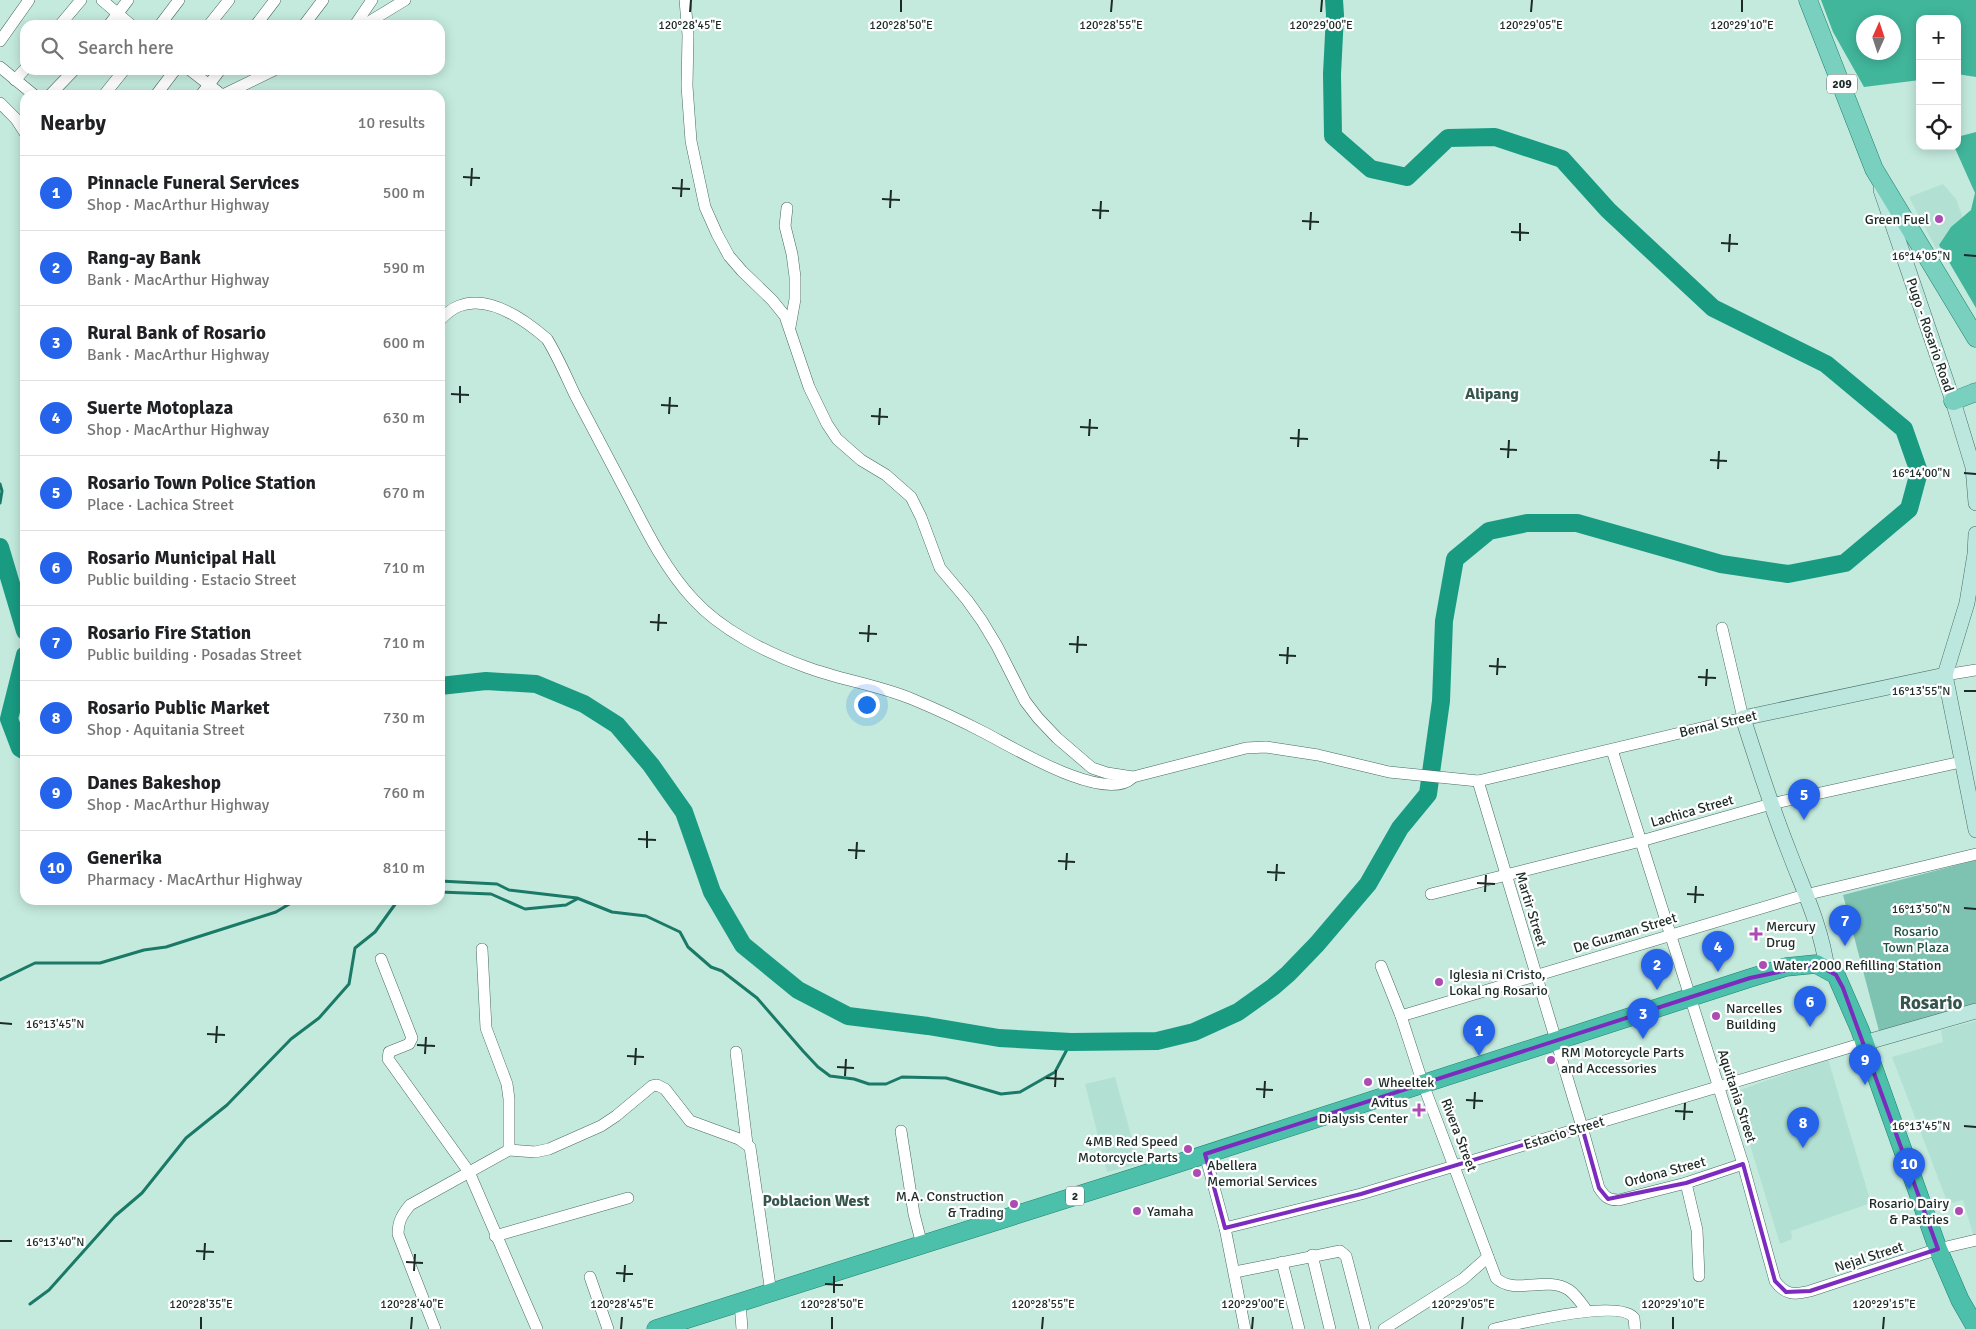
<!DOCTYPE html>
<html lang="en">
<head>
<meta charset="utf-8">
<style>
	body { margin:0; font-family:Signika,sans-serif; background:#f6f6f6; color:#202124 }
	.controls { position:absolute; right:15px; top:15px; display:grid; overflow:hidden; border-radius:10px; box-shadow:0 2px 12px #0003 }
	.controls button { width:45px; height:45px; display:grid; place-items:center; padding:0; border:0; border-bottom:1px solid #e0e0e0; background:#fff; color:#202124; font:25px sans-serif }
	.compass { position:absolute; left:1856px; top:15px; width:45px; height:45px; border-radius:50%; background:#fff; box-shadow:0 2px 12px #0003; rotate:3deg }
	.you { position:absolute; left:866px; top:704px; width:18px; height:18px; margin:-12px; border:4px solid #fff; border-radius:50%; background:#1a73e8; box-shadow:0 0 0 8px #1a73e833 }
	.badge { display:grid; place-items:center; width:32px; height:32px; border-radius:50%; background:#2563eb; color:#fff; font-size:16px; font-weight:700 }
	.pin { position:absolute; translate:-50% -41px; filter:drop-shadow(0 1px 2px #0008) }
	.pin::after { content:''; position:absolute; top:26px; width:18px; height:15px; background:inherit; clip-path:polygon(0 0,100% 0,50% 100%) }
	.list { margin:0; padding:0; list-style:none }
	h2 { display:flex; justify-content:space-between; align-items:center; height:65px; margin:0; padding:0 20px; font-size:21px }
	h2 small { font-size:16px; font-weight:400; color:#757577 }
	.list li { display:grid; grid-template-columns:32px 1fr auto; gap:15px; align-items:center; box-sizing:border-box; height:75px; padding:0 20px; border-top:1px solid #e0e0e0 }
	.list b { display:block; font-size:19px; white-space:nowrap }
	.list p { margin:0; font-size:16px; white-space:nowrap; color:#757577 }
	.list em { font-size:16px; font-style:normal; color:#757577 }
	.icon { flex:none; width:28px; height:28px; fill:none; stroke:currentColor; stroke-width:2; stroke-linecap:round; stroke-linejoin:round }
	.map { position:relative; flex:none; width:1976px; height:1329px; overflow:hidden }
	.search { position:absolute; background:#fff; box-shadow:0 2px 12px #0003; left:20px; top:20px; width:425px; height:55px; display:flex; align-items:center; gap:12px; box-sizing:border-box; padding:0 18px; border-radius:15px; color:#757577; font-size:19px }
	.panel { position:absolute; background:#fff; box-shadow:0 2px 12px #0003; left:20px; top:90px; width:425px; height:815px; border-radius:15px }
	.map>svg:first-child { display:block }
</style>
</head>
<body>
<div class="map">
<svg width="1976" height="1329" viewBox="0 0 1976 1329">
	<rect width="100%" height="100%" fill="#c4eade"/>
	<!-- built -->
	<g fill="#b2e1d3">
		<polygon points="1943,184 1956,199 1967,229 1961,244 1940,256 1909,197"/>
		<polygon points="1976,1021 1976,1237 1974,1237 1963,1200 1948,1204 1892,1057 1943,1042 1941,1030"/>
		<polygon points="1828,1059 1871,1203 1791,1231 1792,1239 1780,1244 1734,1092"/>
		<polygon points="1115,1077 1139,1164 1107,1172 1085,1084"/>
	</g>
	<!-- green -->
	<polygon fill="#7ec3b1" points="1976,860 1976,1005 1879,1031 1843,895"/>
	<!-- forest -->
	<g fill="#41b69b" fill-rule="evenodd">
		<path d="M1821 0H1976V77L1957 74V19H1920V80L1864 87 1833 32ZM1864 22H1894V52H1864Z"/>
		<polygon points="1976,132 1976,308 1939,245 1951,227 1971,210 1975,193 1954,146 1957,146 1957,137"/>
	</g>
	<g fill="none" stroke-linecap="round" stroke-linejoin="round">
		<!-- stream -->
		<g stroke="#1a7967" stroke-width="3">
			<polyline points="0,484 2,491 0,503"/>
			<polyline points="440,881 497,884 509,890 577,898 612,912 646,916 680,932 688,947 711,967 722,971 757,998 803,1051 818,1067 830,1076 854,1079 869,1084 886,1084 902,1077 946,1078 1001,1094 1020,1092 1055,1072 1071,1042"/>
			<polyline points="440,892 491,894 525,909 566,905 577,899"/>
			<polyline points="0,980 35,963 100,963 144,950 166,947 276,912 296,900"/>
			<polyline points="30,1304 49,1290 115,1216 142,1193 186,1138 227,1105 291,1039 319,1018 349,984 355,948 375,932 396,903 401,900"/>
		</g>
		<!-- river -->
		<g stroke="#199b82" stroke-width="18">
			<polyline points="0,547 25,631"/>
			<polyline points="25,655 9,719 20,748 25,751"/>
			<polyline points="440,686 486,681 536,684 584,704 617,725 651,765 684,812 712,892 743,945 798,990 848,1016 928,1026 999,1038 1071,1042 1157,1041 1194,1032 1238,1012 1273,987 1288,974 1317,944 1368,884 1400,828 1428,794 1441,701 1444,621 1455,559 1489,531 1527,523 1577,523 1721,564 1788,574 1845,563 1909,509 1919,472 1904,429 1826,364 1713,308 1608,210 1562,159 1495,137 1448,138 1407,177 1371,169 1333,136 1332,74 1335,15 1334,0"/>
		</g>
		<!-- minor casing -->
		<g stroke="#486a61" stroke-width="12">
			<g id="minor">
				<polyline points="102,0 131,25"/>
				<polyline points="685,0 688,35 687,86 691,141 705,207 717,234 729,256 742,271 772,300 785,316 809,387 827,424 837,439 861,460 886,475 911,497 921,517 940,568 967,600 982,621 997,646 1025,701 1038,718 1057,738 1092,768 1107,773 1133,777 1246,748 1266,747 1318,755 1389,772 1478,781 1743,718 1722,628"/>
				<polyline points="60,25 81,0"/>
				<polyline points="109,25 128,0"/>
				<polyline points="160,25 179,0"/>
				<polyline points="209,25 229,0"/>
				<polyline points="256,25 275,0"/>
				<polyline points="304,25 323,0"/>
				<polyline points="355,25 372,0"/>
				<polyline points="364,25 405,0"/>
				<polyline points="0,41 29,0"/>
				<polyline points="0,67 34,95"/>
				<polyline points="190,70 222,95"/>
				<polyline points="15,80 25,69"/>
				<polyline points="50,95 74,70"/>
				<polyline points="104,95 124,70"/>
				<polyline points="156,95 175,70"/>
				<polyline points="201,95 220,70"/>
				<polyline points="223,95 274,70"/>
				<polyline points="0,103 16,119 25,133"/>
				<polyline points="787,208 785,226 792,254 795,277 795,299 790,327"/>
				<path d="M440 320C446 314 451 309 459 306 489 294 525 320 547 339 558 357 566 376 575 395 594 431 613 467 632 503 649 536 667 571 693 599 721 630 767 653 806 667 841 680 878 685 912 699 936 709 960 720 983 732 1011 746 1104 804 1132 778"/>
				<polyline points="1945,675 1976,670"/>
				<path d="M1612 750 1743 1164 1775 1281C1785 1295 1794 1295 1810 1291L1938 1249 1976 1240"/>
				<path d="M1478 781 1582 1127 1599 1188C1605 1197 1608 1200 1619 1200L1686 1183 1743 1164"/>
				<polyline points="1431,894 1641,841 1771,804 1961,762"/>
				<polyline points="381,959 412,1038 409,1044 389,1052 388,1059 469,1172 537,1329"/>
				<path d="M1381 966 1401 1016 1423 1084 1496 1278C1515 1296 1546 1275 1569 1290 1576 1295 1582 1304 1587 1311"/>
				<polyline points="1401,1016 1805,895 1976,854"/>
				<polyline points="736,1052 747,1144"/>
				<polyline points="901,1131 914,1214 922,1245"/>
				<polyline points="509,1150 535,1152 549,1149 601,1126 616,1116 652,1086 657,1085 665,1089 690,1121 739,1139 750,1147 771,1293"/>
				<polyline points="1205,1154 1225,1228 1245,1329"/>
				<polyline points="1686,1183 1697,1230 1699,1276"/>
				<polyline points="1225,1228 1361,1194 1864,1043"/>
				<polyline points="495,1236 628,1198"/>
				<polyline points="1312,1255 1330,1329"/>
				<polyline points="1282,1262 1299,1329"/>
				<polyline points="1235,1272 1340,1251 1346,1256 1365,1329"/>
				<polyline points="590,1277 608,1329"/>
				<polyline points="740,1302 742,1329"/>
				<path d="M435 1329 398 1234C398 1221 402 1215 410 1205L509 1150V1099L507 1084 486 1028 482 949"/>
				<polyline points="1384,1329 1463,1279 1488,1257"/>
				<path d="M1494 1329C1517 1324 1620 1298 1634 1318L1635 1329"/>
			</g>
		</g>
		<!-- secondary casing -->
		<g stroke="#486a61" stroke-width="16">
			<g id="secondary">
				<polyline points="1881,190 1953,401 1973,467 1976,503"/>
				<polyline points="1976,534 1975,554 1967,603 1945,675 1976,830"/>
				<path d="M1827 970C1822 928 1803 889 1788 849 1771 806 1757 762 1743 718L1945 675"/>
				<polyline points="1864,1043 1976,1011"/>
			</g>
		</g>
		<!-- primary casing -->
		<g stroke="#1f816e" stroke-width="19">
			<g id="primary">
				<polyline points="1808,0 1874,169 1976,338"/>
				<polyline points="1953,401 1976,392"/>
			</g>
		</g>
		<!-- trunk casing -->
		<g stroke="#1f816e" stroke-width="19">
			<polyline id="trunk" points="656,1329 1145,1174 1750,978 1786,967 1816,964 1836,975 1860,1030 1938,1249 1960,1300 1976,1328"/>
		</g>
		<!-- minor -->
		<use href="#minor" stroke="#fff" stroke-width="11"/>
		<!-- secondary -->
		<use href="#secondary" stroke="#bce7df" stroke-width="15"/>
		<!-- primary -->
		<use href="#primary" stroke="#79d0bf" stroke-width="18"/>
		<!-- trunk -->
		<use href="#trunk" stroke="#4cc0aa" stroke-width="18"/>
	</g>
	<!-- marked area -->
	<path fill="none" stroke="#7b2cbf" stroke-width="4" stroke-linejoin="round" d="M1816 964 1836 975 1843 988 1938 1249 1810 1291 1786 1292 1775 1281 1743 1164 1686 1183 1608 1199 1599 1188 1582 1127 1361 1194 1225 1228 1205 1154 1750 978Z"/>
	<!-- ticks -->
	<path fill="none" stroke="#1c2b27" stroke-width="2" d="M690 12 691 0M901 12V0M1111 12 1112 0M1321 12 1322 0M1531 12 1532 0M1742 12V0M463 177 480 178M471 186 472 168M672 188 690 189M681 197 682 179M882 199 900 200M890 208 891 190M1092 210 1109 211M1100 219 1101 201M1302 221 1319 222M1310 230 1311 212M1511 232 1529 233M1520 241V223M1721 243 1738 244M1729 252 1730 234M1964 255 1976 256M451 394 469 395M460 403V386M661 405 678 406M669 414 670 397M871 416 888 417M879 425 880 408M1080 427 1098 428M1089 436 1090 419M1290 438 1308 439M1298 447 1299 429M1500 449 1517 450M1508 458 1509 440M1710 460 1727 461M1718 469 1719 451M1964 473 1976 474M650 622 667 623M658 631 659 614M859 633 877 634M868 642 869 625M1069 644 1087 645M1077 653 1078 636M1279 655 1296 656M1287 664 1288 647M1489 666 1506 667M1497 675 1498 658M1698 677 1716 678M1706 686 1707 669M1964 691H1976M638 839 656 840M647 848V831M848 850 865 851M856 859 857 842M1058 861 1075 862M1066 870 1067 853M1267 872 1285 873M1276 881 1277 864M1477 883 1495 884M1485 892 1486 875M1687 894 1704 895M1695 903 1696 886M1964 908 1976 909M0 1023 12 1024M207 1034 225 1035M216 1043 217 1026M417 1045 435 1046M425 1054 426 1037M627 1056 644 1057M635 1065 636 1048M837 1067 854 1068M845 1076 846 1059M1046 1078 1064 1079M1055 1087 1056 1070M1256 1089 1273 1090M1264 1098 1265 1081M1466 1100 1483 1101M1474 1109 1475 1092M1675 1111 1693 1112M1684 1120 1685 1103M1964 1126 1976 1127M0 1241H12M196 1251 214 1252M204 1260 205 1243M406 1262 423 1263M414 1271 415 1254M616 1273 633 1274M624 1282 625 1265M825 1284 843 1285M834 1293V1276M201 1329V1317M411 1329 412 1317M621 1329 622 1317M832 1329V1317M1042 1329 1043 1317M1252 1329 1253 1317M1462 1329 1463 1317M1673 1329V1317M1883 1329 1884 1317"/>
	<!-- markers -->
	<g fill="#ac4bb3" stroke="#fff" stroke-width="2">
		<circle cx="1939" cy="219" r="5"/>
		<path d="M1753.5 926.5h5v5h5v5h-5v5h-5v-5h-5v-5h5z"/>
		<circle cx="1763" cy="965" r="5"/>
		<circle cx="1439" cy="982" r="5"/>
		<circle cx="1716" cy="1016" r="5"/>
		<circle cx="1551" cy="1060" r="5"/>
		<circle cx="1368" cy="1082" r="5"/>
		<path d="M1416.5 1102.5h5v5h5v5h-5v5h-5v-5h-5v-5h5z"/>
		<circle cx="1188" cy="1149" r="5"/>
		<circle cx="1197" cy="1173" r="5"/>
		<circle cx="1014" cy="1204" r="5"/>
		<circle cx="1137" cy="1211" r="5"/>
		<circle cx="1959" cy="1211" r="5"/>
	</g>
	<g text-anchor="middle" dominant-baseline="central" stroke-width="4.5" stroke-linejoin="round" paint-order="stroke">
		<!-- shield labels -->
		<g fill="#fff" stroke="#606b68" stroke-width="1">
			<rect x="1827" y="74.5" width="30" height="19" rx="4"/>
			<rect x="1066" y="1186.5" width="18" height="19" rx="4"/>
		</g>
		<g font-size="12" font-weight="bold" fill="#1c2b27">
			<text x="1842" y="84">209</text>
			<text x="1075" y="1196">2</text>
		</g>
		<!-- poi labels -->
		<g font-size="14" fill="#1c2b27" stroke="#fff" text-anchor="start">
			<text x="1929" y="219" text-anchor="end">Green Fuel</text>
			<text x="1766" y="926">Mercury<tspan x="1766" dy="16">Drug</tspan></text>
			<text x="1773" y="965">Water 2000 Refilling Station</text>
			<text x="1449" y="974">Iglesia ni Cristo,<tspan x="1449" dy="16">Lokal ng Rosario</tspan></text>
			<text x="1726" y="1008">Narcelles<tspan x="1726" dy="16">Building</tspan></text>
			<text x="1561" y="1052">RM Motorcycle Parts<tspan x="1561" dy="16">and Accessories</tspan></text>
			<text x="1378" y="1082">Wheeltek</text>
			<text x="1408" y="1102" text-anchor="end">Avitus<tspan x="1408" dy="16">Dialysis Center</tspan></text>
			<text x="1178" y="1141" text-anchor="end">4MB Red Speed<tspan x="1178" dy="16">Motorcycle Parts</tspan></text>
			<text x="1207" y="1165">Abellera<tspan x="1207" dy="16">Memorial Services</tspan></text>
			<text x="1004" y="1196" text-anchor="end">M.A. Construction<tspan x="1004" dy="16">&amp; Trading</tspan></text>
			<text x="1949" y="1203" text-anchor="end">Rosario Dairy<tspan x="1949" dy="16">&amp; Pastries</tspan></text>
			<text x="1147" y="1211">Yamaha</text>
		</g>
		<!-- street labels -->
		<g font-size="14" fill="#1c2b27" stroke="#fff">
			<text transform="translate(1930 335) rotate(71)">Pugo - Rosario Road</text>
			<text transform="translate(1718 724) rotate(-13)">Bernal Street</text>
			<text transform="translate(1692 811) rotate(-16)">Lachica Street</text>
			<text transform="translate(1531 909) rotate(73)">Martir Street</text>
			<text transform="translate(1625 933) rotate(-17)">De Guzman Street</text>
			<text transform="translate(1737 1096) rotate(72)">Aquitania Street</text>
			<text transform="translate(1564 1133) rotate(-17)">Estacio Street</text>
			<text transform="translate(1459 1135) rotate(69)">Rivera Street</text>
			<text transform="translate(1665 1172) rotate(-15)">Ordona Street</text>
			<text transform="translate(1869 1257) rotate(-18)">Nejal Street</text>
		</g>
		<!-- park labels -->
		<g font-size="14" fill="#205145" stroke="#fff">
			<text x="1916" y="931">Rosario<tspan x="1916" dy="16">Town Plaza</tspan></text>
		</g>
		<!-- quarter labels -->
		<g font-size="16" font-weight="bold" fill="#34564d" stroke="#fff">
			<text x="1492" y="394">Alipang</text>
			<text x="816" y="1201">Poblacion West</text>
		</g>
		<!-- district labels -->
		<g font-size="19" font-weight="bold" fill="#34564d" stroke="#fff">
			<text x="1931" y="1003">Rosario</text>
		</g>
	</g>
	<g font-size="12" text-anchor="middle" fill="#1c2b27" stroke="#fff" stroke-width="4.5" stroke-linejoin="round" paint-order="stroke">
		<text x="690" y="29">120°28'45"E</text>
		<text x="901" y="29">120°28'50"E</text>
		<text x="1111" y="29">120°28'55"E</text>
		<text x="1321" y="29">120°29'00"E</text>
		<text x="1531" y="29">120°29'05"E</text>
		<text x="1742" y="29">120°29'10"E</text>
		<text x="1921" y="260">16°14'05"N</text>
		<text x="1921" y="477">16°14'00"N</text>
		<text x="1921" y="695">16°13'55"N</text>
		<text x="1921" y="913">16°13'50"N</text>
		<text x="55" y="1028">16°13'45"N</text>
		<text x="1921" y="1130">16°13'45"N</text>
		<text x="55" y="1246">16°13'40"N</text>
		<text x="201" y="1308">120°28'35"E</text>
		<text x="412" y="1308">120°28'40"E</text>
		<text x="622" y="1308">120°28'45"E</text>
		<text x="832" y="1308">120°28'50"E</text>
		<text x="1043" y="1308">120°28'55"E</text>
		<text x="1253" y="1308">120°29'00"E</text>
		<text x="1463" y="1308">120°29'05"E</text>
		<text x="1673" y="1308">120°29'10"E</text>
		<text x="1884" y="1308">120°29'15"E</text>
	</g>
</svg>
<div class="controls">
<button>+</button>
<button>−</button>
<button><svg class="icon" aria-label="locate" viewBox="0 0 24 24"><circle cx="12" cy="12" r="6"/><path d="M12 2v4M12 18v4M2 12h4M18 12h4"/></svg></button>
</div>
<svg class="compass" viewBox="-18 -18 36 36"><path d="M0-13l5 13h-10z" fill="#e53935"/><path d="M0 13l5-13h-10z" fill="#757577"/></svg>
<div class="you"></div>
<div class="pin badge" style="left:1479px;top:1056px">1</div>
<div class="pin badge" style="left:1657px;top:990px">2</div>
<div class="pin badge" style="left:1643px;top:1039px">3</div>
<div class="pin badge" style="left:1718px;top:972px">4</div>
<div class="pin badge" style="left:1804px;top:820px">5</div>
<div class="pin badge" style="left:1810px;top:1027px">6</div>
<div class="pin badge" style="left:1845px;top:946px">7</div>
<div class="pin badge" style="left:1803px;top:1148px">8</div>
<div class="pin badge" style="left:1865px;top:1085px">9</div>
<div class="pin badge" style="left:1909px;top:1189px">10</div>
<div class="search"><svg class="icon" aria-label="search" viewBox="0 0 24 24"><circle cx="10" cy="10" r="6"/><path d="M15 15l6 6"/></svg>Search here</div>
<section class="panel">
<h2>Nearby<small>10 results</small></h2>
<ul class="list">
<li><span class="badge">1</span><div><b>Pinnacle Funeral Services</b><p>Shop · MacArthur Highway</p></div><em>500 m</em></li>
<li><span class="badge">2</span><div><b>Rang-ay Bank</b><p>Bank · MacArthur Highway</p></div><em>590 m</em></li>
<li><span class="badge">3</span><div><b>Rural Bank of Rosario</b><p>Bank · MacArthur Highway</p></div><em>600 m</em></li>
<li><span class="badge">4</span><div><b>Suerte Motoplaza</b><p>Shop · MacArthur Highway</p></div><em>630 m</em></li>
<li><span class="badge">5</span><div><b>Rosario Town Police Station</b><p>Place · Lachica Street</p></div><em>670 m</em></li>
<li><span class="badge">6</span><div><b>Rosario Municipal Hall</b><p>Public building · Estacio Street</p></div><em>710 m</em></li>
<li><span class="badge">7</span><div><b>Rosario Fire Station</b><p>Public building · Posadas Street</p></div><em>710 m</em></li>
<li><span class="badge">8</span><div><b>Rosario Public Market</b><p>Shop · Aquitania Street</p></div><em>730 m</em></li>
<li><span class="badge">9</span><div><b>Danes Bakeshop</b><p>Shop · MacArthur Highway</p></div><em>760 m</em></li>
<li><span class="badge">10</span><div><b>Generika</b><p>Pharmacy · MacArthur Highway</p></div><em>810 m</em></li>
</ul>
</section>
</div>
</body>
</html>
